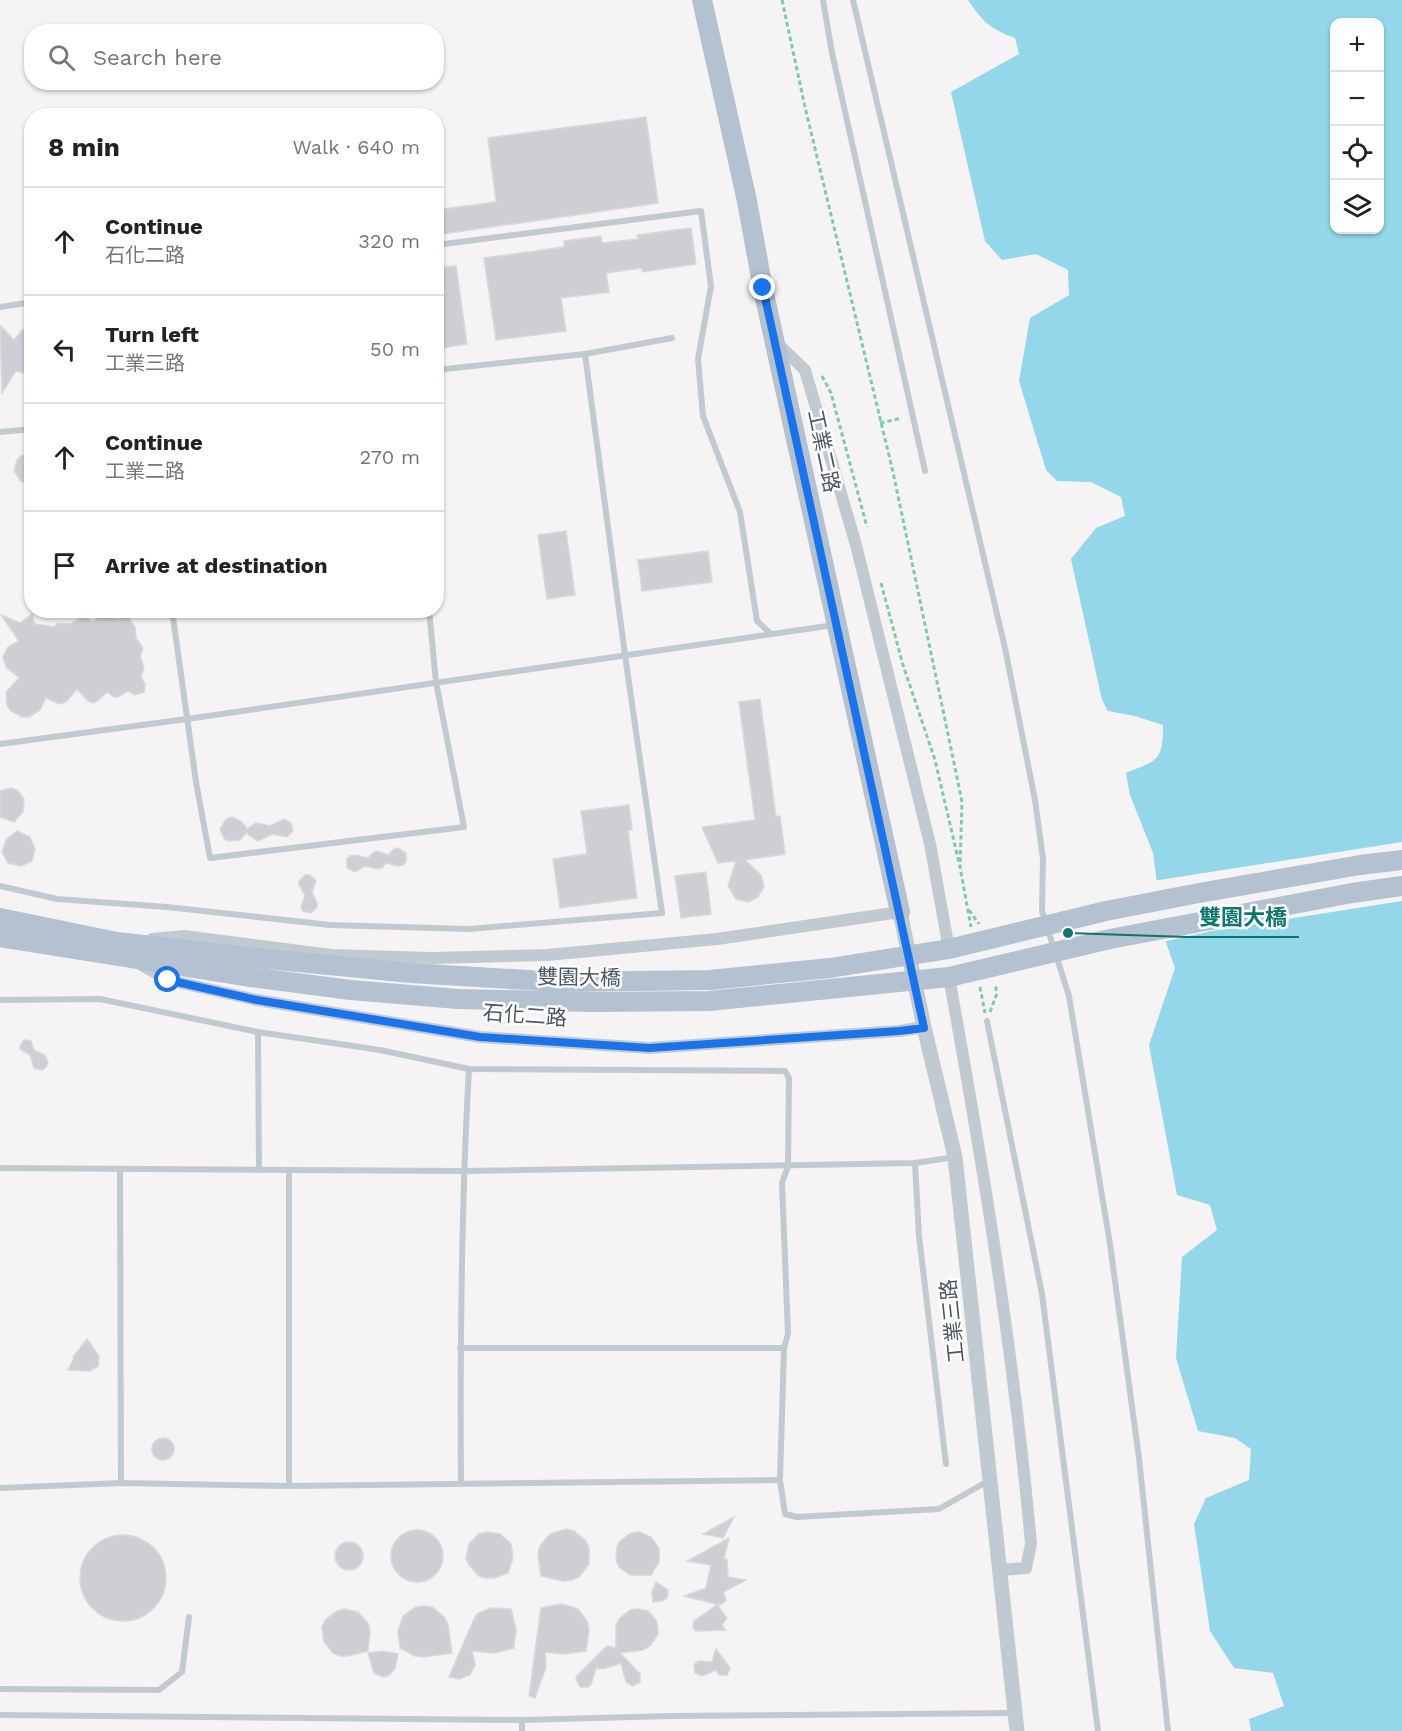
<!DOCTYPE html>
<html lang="en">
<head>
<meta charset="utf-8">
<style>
	body { margin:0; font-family:"Work Sans","Noto Sans TC",sans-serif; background:#f2f2f2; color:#222 }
	.controls { position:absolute; right:18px; top:18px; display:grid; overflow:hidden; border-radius:12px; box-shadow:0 2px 4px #0004 }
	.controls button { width:54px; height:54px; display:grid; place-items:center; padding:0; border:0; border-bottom:2px solid #e0e0e0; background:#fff; color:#222; font:30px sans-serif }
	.stop { position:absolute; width:18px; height:18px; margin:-14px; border:4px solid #1a73e8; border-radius:50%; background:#fff }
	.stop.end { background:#1a73e8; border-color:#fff; box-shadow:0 2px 6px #0008 }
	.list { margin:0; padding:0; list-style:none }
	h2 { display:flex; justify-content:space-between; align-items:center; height:78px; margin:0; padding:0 24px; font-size:26px }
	h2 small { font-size:20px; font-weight:400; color:#767676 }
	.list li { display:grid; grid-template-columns:39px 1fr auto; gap:18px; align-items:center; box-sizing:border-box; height:108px; padding:0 24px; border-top:2px solid #e0e0e0 }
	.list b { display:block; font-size:22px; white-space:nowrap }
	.list p { margin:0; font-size:20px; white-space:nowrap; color:#767676 }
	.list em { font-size:20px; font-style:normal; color:#767676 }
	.icon { flex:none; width:33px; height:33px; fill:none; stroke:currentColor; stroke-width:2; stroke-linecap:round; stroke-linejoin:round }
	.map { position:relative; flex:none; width:1402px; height:1731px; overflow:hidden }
	.search { position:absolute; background:#fff; box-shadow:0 2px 4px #0004; left:24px; top:24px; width:420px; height:66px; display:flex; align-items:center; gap:15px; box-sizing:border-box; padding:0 21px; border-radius:24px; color:#767676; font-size:22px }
	.panel { position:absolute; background:#fff; box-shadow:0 2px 4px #0004; left:24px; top:108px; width:420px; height:510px; border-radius:24px }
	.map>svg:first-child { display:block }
</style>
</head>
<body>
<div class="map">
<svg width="1402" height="1731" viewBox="0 0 1402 1731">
	<rect width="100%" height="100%" fill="#f5f3f3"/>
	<!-- water -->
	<path fill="#94d6ea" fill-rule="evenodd" d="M968 0H1402V1731H1251L1249 1719 1284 1706 1273 1673 1234 1668 1210 1631 1194 1524 1206 1498 1249 1480 1251 1449 1235 1438 1198 1431 1176 1358 1182 1257 1217 1230 1210 1205 1177 1195 1149 1045 1175 968 1164 937 1153 853 1130 795 1126 773C1158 760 1163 761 1163 725L1135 716 1108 711 1102 700 1071 559 1096 528 1125 516 1121 497 1091 482 1057 481 1046 470 1019 381 1030 318 1069 295 1068 270 1036 254 1002 260 985 241 951 92 1019 54 1015 38C990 29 983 22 968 0ZM1334 22H1380V230H1334Z"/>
	<!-- pier -->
	<polygon fill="#f5f3f3" points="1402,842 1402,901 1212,931 1162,942 1153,881"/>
	<!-- building -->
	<g fill="#cdcfd5" stroke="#d7d9de" stroke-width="1.5">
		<polygon points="646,117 658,203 436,235 436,210 496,202 488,138"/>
		<polygon points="691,228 696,264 642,272 642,268 606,273 609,292 561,298 566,331 496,340 484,258 564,247 564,241 601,236 602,243 638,239 637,235"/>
		<polygon points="456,266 467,344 436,349 436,268"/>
		<polygon points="0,325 14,340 22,330 32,326 32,375 16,371 2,393"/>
		<polygon points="32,452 32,486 21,481 14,471 17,460 21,456"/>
		<polygon points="566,531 575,595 547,599 538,535"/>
		<polygon points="708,551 712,582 642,591 638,560"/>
		<polygon points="124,611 135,627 136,638 143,648 140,656 144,667 141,677 145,684 144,692 135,695 128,691 118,697 114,697 107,692 97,701 93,703 88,701 77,689 67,701 63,703 59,704 46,698 40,710 29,717 22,717 11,711 7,705 6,692 19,678 6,667 3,657 8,647 19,641 1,615 20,623 32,614 35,624 54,627 58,623 70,624 81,618 85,617 93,622 101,615 105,614 120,620"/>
		<polygon points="760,699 776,817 780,816 785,854 745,860 761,875 764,887 758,897 748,902 736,899 728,886 736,861 718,863 702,827 755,820 739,702"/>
		<polygon points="11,788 17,790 24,799 23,812 14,822 0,817 0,791"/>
		<polygon points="629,805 632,830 628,830 637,898 560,908 553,859 587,854 581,811"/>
		<polygon points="231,817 241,821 247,829 256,823 270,826 284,819 291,823 293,831 287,837 272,834 258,841 246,833 240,840 229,841 224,839 220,829 226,819"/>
		<polygon points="17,831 30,837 35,849 32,861 21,866 8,863 2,852 6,840"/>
		<polygon points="398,848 406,853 406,862 403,865 398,866 386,863 382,868 377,869 365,866 355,872 347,868 347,859 350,856 355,855 368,858 373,853 377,851 388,855 394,849"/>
		<polygon points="706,872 711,914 681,918 675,876"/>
		<polygon points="305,875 310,875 316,881 312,892 317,903 317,907 311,913 303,911 301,907 305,895 299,885 299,881"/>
		<polygon points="24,1040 31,1041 34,1050 45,1055 48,1063 46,1067 42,1070 34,1068 30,1055 20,1049 20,1046"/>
		<polygon points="87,1339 99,1356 98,1366 90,1371 68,1370 74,1358 73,1357"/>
		<circle cx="163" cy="1449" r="11"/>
		<polygon points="734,1517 723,1538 703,1534"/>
		<polygon points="566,1529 574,1531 586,1541 589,1548 589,1564 579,1577 572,1580 563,1581 541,1576 538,1554 540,1546 550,1534"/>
		<circle cx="417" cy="1556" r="26"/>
		<polygon points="486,1532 500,1534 511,1544 513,1558 508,1573 494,1578 486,1578 479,1576 469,1565 466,1559 469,1544 479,1534"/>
		<polygon points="639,1532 651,1537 659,1548 659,1562 651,1575 630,1575 619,1567 616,1560 617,1547 620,1541 631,1533"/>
		<circle cx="123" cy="1578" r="43"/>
		<polygon points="729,1538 724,1558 727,1560 728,1577 746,1580 723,1592 726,1600 720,1605 684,1596 706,1588 711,1565 687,1561"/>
		<circle cx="349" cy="1556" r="14"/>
		<polygon points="656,1582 668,1590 667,1598 663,1601 653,1602 652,1592"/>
		<polygon points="562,1604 578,1609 587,1621 589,1629 586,1651 564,1654 545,1652 546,1667 535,1698 529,1696 541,1608"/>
		<polygon points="717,1605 727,1618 722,1625 725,1630 696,1631 693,1628 694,1621"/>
		<polygon points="424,1606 432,1607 444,1617 448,1624 452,1653 423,1657 415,1656 400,1648 398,1631 403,1616 416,1607"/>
		<polygon points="491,1608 511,1609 516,1629 514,1648 495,1653 472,1651 475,1665 470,1675 459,1679 449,1677 474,1619 478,1613"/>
		<polygon points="344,1609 358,1612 368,1623 370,1631 368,1651 348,1656 340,1656 333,1653 324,1642 322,1627 325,1620 337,1611"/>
		<polygon points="638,1609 648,1611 656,1620 658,1627 658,1634 650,1646 643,1650 620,1653 640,1674 640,1682 633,1686 626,1682 621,1663 604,1669 596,1668 591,1684 588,1687 580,1687 576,1679 577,1676 607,1646 616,1648 616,1626 619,1619 630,1610"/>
		<polygon points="716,1649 730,1668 727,1675 719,1675 716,1670 702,1676 695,1673 694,1665 697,1662 700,1661 712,1662"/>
		<polygon points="383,1651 398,1654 395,1669 388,1676 383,1677 374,1673 368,1653"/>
	</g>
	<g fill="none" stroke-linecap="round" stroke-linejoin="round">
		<!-- path -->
		<g stroke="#7ecca7" stroke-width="3" stroke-dasharray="4.5 3" stroke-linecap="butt">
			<polyline points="782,0 805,107 893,472 953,758 962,802 960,867"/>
			<polyline points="822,376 831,393 867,527"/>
			<polyline points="880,423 902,418"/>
			<polyline points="881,583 903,665 935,760 960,867 971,927"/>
			<polyline points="969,910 979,924"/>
			<polyline points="980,987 985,1013"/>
			<polyline points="990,1012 997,993 995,984"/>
		</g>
		<!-- service -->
		<g stroke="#c2cad1" stroke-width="6">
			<polyline points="823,0 832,53 925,471"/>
			<polyline points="853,0 1005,648 1035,800 1043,859 1042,911 1069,996 1110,1244 1139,1458 1168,1731"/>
			<polyline points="436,245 701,211 711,286 698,359 703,416 740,512 757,621 771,634"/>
			<polyline points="0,307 32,302"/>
			<polyline points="436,370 585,354 672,338"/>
			<polyline points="0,432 32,429"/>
			<polyline points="172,610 196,782 210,858 464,827 436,682 429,610"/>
			<polyline points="0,744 187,719 834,625"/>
			<polyline points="0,886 57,899 167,907 330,925 469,929 662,913 625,655 585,354"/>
			<polyline points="0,1000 100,999 258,1032 380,1050 469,1069 785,1071 789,1078 788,1166 782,1183 788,1334 784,1348 460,1348"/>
			<polyline points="987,1021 1042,1294 1098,1731"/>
			<polyline points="258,1032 259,1170"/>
			<polyline points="915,1163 919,1236 946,1464"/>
			<polyline points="0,1168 463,1171 915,1163 955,1157"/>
			<polyline points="120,1169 121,1483"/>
			<polyline points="784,1348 780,1480 785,1514 797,1517 939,1509 988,1481"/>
			<path d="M461 1482C460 1344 461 1207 469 1069"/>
			<polyline points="289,1486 289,1170"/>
			<polyline points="0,1488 121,1483 289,1486 780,1480"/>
			<polyline points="0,1689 159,1690 182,1672 189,1617"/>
			<polyline points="0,1715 522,1720 670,1716 1013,1713"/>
			<polyline points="522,1720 522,1731"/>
		</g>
		<!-- minor -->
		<g stroke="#c2cad1" stroke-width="12">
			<polyline points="776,342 805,370 856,545 930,844 949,949"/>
			<polyline points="152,939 184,936 331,955 432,958 547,955 717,939 900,912"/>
			<polyline points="140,964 168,980 257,1000 480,1037 649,1048 899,1031 924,1027"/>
			<path d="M949 977C983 1165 1014 1354 1031 1544L1026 1568 1000 1570"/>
		</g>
		<!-- tertiary -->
		<polyline stroke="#c2cad1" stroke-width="15" points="900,912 924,1027 955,1157 1017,1731"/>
		<!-- primary -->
		<g stroke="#b4c1d0" stroke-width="20">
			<polyline points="702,0 747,201 763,289 900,912"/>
			<polyline points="0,918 117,942 267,959"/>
			<polyline points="0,937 250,977"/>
		</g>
		<!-- primary-bridge -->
		<g stroke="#b4c1d0" stroke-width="20">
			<polyline points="267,959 411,973 560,982 710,980 830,968 949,949 1106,911 1199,893 1360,865 1402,860"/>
			<polyline points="250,977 351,990 458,999 593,1002 709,1001 949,977 1110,939 1352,893 1402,886"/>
		</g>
	</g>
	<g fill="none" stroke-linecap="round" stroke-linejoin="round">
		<!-- route -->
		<polyline stroke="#1a73e8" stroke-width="8" points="168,980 257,1000 480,1037 649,1048 899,1031 924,1028 763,288"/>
	</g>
	<g text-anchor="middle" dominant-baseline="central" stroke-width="5" stroke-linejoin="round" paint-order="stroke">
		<!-- street labels -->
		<g font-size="21" fill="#4b5660" stroke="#fff">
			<text transform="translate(824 451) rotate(78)">工業二路</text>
			<text transform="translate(579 977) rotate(1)">雙園大橋</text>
			<text transform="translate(525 1015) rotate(4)">石化二路</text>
			<text transform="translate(952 1321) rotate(-96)">工業三路</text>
		</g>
	</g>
	<!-- callouts -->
	<path fill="none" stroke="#0f766e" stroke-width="2" d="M1068 933L1187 937H1299"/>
	<circle fill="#0f766e" stroke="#fff" stroke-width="2" cx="1068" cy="933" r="6"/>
	<g font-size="22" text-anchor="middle" font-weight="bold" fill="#0f766e" stroke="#fff" stroke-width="5" stroke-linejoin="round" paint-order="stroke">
		<text x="1243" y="925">雙園大橋</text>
	</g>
</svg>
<div class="controls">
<button>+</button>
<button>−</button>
<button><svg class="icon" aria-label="locate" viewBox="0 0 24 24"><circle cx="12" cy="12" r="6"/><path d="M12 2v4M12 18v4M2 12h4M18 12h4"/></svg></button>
<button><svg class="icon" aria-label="layers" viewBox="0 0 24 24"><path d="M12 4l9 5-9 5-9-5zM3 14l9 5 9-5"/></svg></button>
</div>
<div class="stop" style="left:168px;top:980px"></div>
<div class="stop end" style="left:763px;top:288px"></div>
<div class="search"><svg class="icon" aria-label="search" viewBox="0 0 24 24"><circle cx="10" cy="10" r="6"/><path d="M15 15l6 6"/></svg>Search here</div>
<section class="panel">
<h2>8 min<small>Walk · 640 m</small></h2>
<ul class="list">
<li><svg class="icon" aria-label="ahead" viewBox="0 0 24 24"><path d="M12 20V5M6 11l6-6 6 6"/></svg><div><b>Continue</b><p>石化二路</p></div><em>320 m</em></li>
<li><svg class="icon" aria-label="left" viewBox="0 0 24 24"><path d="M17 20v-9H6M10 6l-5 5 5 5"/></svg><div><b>Turn left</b><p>工業三路</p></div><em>50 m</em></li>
<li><svg class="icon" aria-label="ahead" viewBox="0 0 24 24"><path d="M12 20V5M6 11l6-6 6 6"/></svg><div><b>Continue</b><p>工業二路</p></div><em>270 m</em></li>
<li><svg class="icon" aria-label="arrive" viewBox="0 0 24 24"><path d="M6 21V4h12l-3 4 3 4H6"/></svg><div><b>Arrive at destination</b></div></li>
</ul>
</section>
</div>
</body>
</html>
